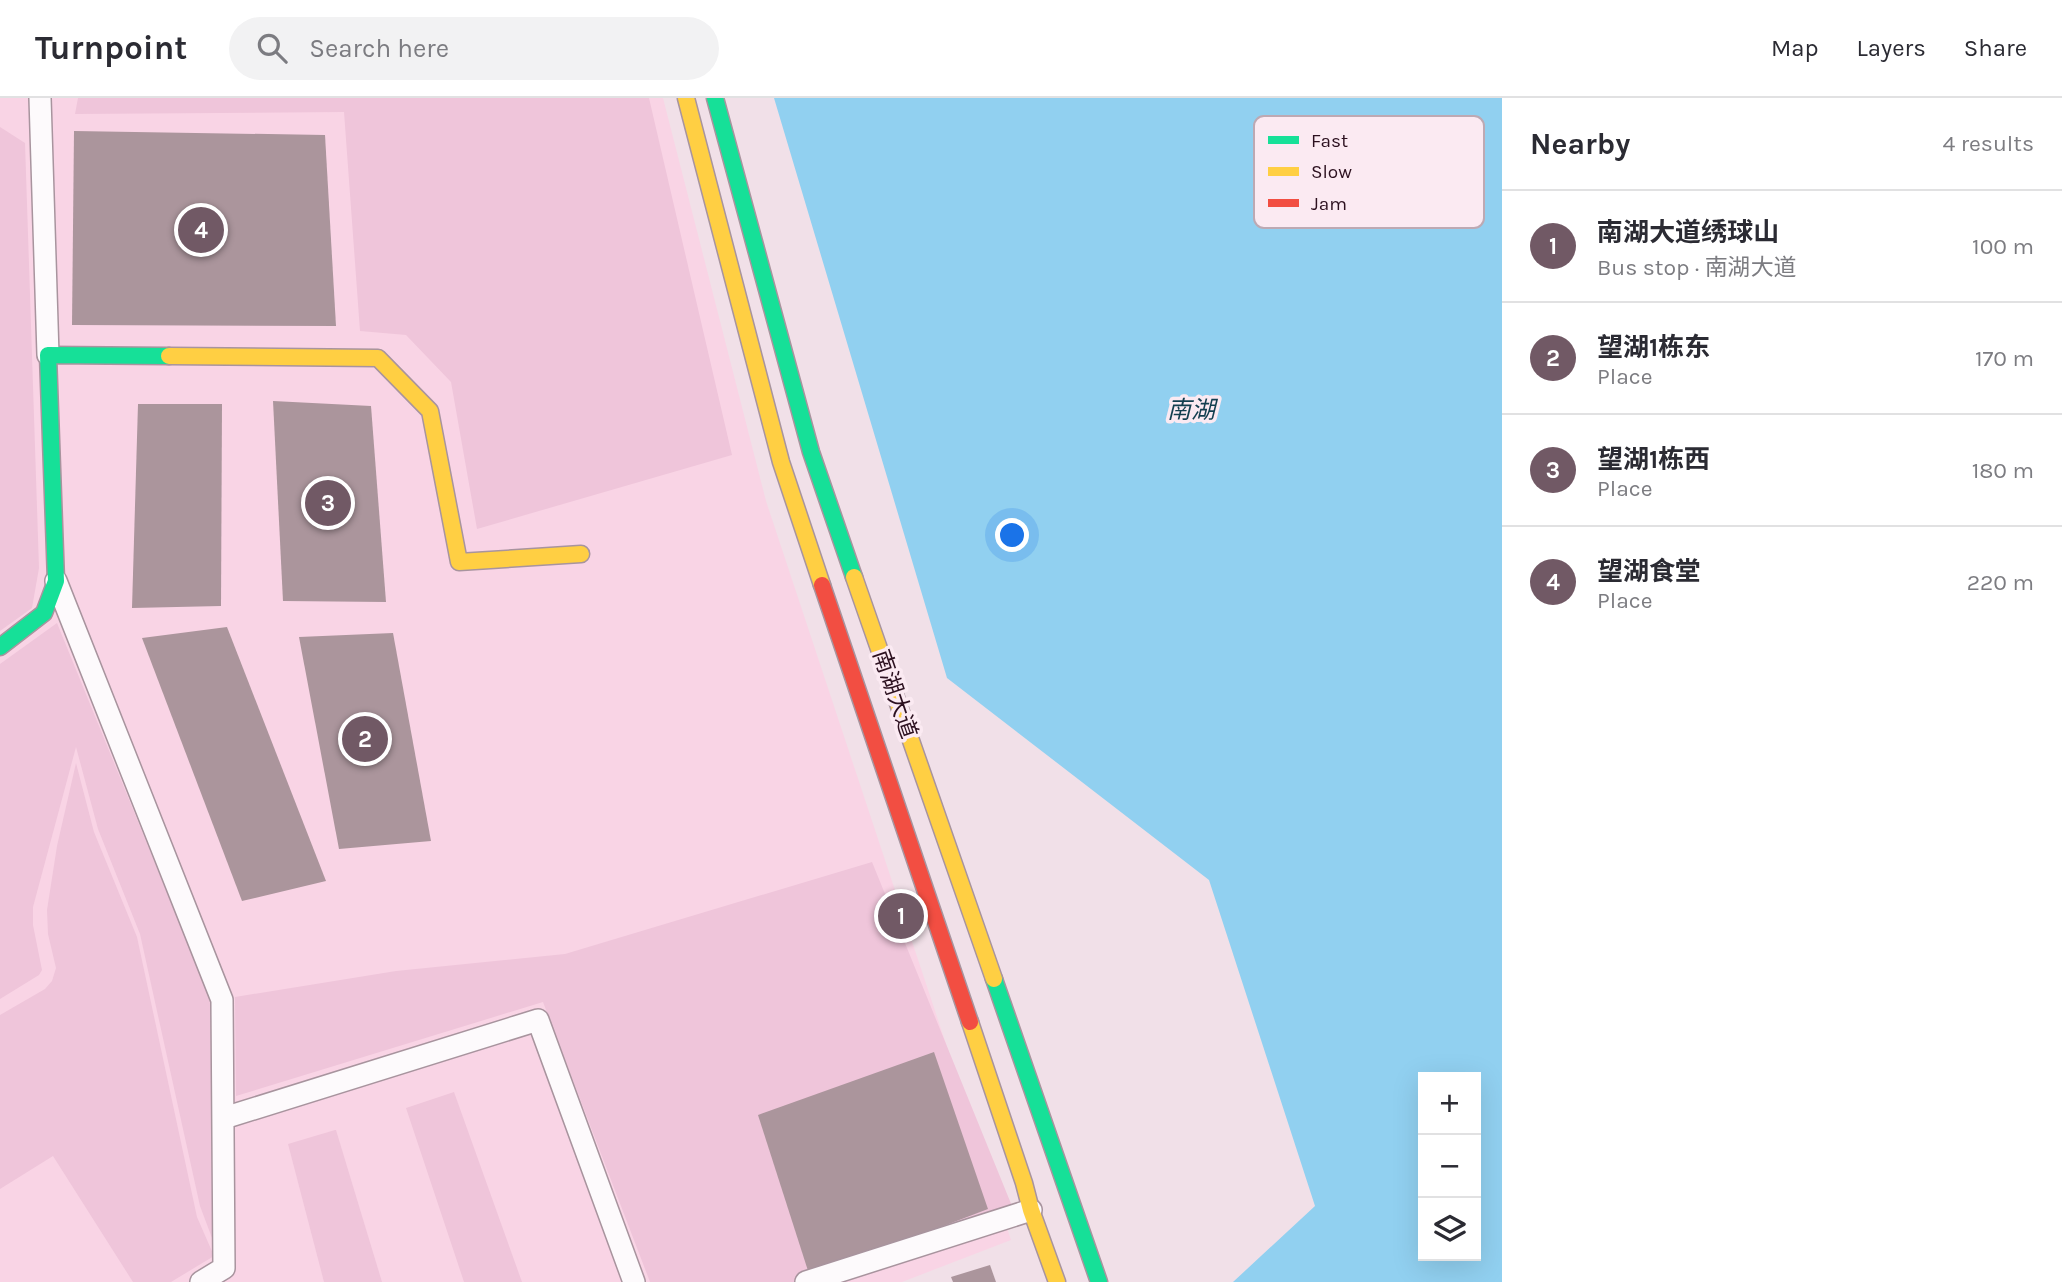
<!DOCTYPE html>
<html lang="en">
<head>
<meta charset="utf-8">
<style>
	body { margin:0; font-family:Karla,"Noto Sans SC",sans-serif; background:#f2f2f3; color:#2b2b33 }
	.controls { position:absolute; right:21px; bottom:21px; display:grid; overflow:hidden; border-radius:0px; box-shadow:0 7px 28px #0002 }
	.controls button { width:63px; height:63px; display:grid; place-items:center; padding:0; border:0; border-bottom:2px solid #e1e1e2; background:#fff; color:#2b2b33; font:35px sans-serif }
	.you { position:absolute; left:1013px; top:438px; width:24px; height:24px; margin:-18px; border:5px solid #fff; border-radius:50%; background:#1a73e8; box-shadow:0 0 0 10px #1a73e833 }
	.badge { display:grid; place-items:center; width:46px; height:46px; border-radius:50%; background:#715965; color:#fff; font-size:23px; font-weight:700 }
	.pin { position:absolute; translate:-50% -50%; border:4px solid #fff; box-shadow:0 2px 7px #0006 }
	.list { margin:0; padding:0; list-style:none }
	h2 { display:flex; justify-content:space-between; align-items:center; height:91px; margin:0; padding:0 28px; font-size:30px }
	h2 small { font-size:23px; font-weight:400; color:#7c7c81 }
	.list li { display:grid; grid-template-columns:46px 1fr auto; gap:21px; align-items:center; box-sizing:border-box; height:112px; padding:0 28px; border-top:2px solid #e1e1e2 }
	.list b { display:block; font-size:26px; white-space:nowrap }
	.list p { margin:0; font-size:23px; white-space:nowrap; color:#7c7c81 }
	.list em { font-size:23px; font-style:normal; color:#7c7c81 }
	.icon { flex:none; width:38px; height:38px; fill:none; stroke:currentColor; stroke-width:2; stroke-linecap:round; stroke-linejoin:round }
	.map { position:relative; flex:none; width:1502px; height:1184px; overflow:hidden }
	header { display:flex; align-items:center; gap:42px; box-sizing:border-box; height:98px; padding:0 35px; background:#fff; border-bottom:2px solid #e1e1e2 }
	header strong { font-size:33px }
	nav { display:flex; gap:38px; margin-inline-start:auto; font-size:24px }
	.search { width:490px; height:63px; background:#f2f2f3; display:flex; align-items:center; gap:18px; box-sizing:border-box; padding:0 24px; border-radius:38px; color:#7c7c81; font-size:26px }
	main { display:flex }
	aside { flex:1; background:#fff }
	.map>svg:first-child { display:block }
</style>
</head>
<body>
<header>
<strong>Turnpoint</strong>
<div class="search"><svg class="icon" aria-label="search" viewBox="0 0 24 24"><circle cx="10" cy="10" r="6"/><path d="M15 15l6 6"/></svg>Search here</div>
<nav><a>Map</a><a>Layers</a><a>Share</a></nav>
</header>
<main>
<div class="map">
<svg width="1502" height="1184" viewBox="0 0 1502 1184">
	<rect width="100%" height="100%" fill="#f1e0e8"/>
	<!-- built -->
	<polygon fill="#f9d4e5" points="0,0 663,0 766,403 1011,1142 902,1184 0,1184"/>
	<!-- green -->
	<g fill="#efc5da">
		<polygon points="78,0 649,0 732,357 477,431 451,284 406,237 360,233 344,14 75,16"/>
		<polygon points="0,29 25,45 39,470 32,510 0,533"/>
		<polygon points="57,525 212,905 218,1156 200,1108 140,836 98,731 76,649 33,809 33,827 42,872 39,877 0,901 0,566"/>
		<polygon points="76,665 94,734 137,839 197,1119 214,1158 171,1184 133,1184 53,1058 0,1091 0,917 45,891 52,883 56,870 48,836 47,812 57,748"/>
		<polygon points="872,764 1014,1113 816,1184 650,1184 543,904 236,998 235,899 396,873 565,856"/>
		<polygon points="454,994 522,1184 464,1184 406,1010"/>
		<polygon points="335,1032 336,1032 382,1184 324,1184 288,1046"/>
	</g>
	<!-- water -->
	<path fill="#91d0f0" fill-rule="evenodd" d="M774 0H1502V1184H1233L1315 1108 1209 782 947 580ZM1423 979H1476V1158H1423Z"/>
	<!-- building -->
	<g fill="#ab959c">
		<polygon points="74,33 325,37 336,228 72,227"/>
		<polygon points="273,303 371,308 386,504 283,503"/>
		<polygon points="138,306 222,306 221,508 132,510"/>
		<polygon points="227,529 326,783 242,803 142,540"/>
		<polygon points="393,535 431,743 339,751 299,539"/>
		<polygon points="934,954 988,1111 810,1179 758,1017"/>
		<polygon points="990,1167 996,1184 953,1184 951,1179"/>
	</g>
	<g fill="none" stroke-linecap="round" stroke-linejoin="round">
		<!-- street casing -->
		<g stroke="#a8949e" stroke-width="24">
			<g id="street">
				<polyline points="40,0 48,257"/>
				<polyline points="56,483 222,902 224,1170 201,1184"/>
				<polyline points="224,1020 538,922 634,1184"/>
				<polyline points="806,1184 1031,1112"/>
			</g>
		</g>
		<!-- fast casing -->
		<g stroke="#a8949e" stroke-width="19">
			<g id="fast">
				<polyline points="715,0 811,354 854,479"/>
				<polyline points="0,549 44,515 56,483 48,257 169,258"/>
				<polyline points="994,881 1099,1184"/>
			</g>
		</g>
		<!-- slow casing -->
		<g stroke="#a8949e" stroke-width="19">
			<g id="slow">
				<polyline points="686,0 781,364 822,487"/>
				<polyline points="169,258 378,260 430,313 459,464 581,456"/>
				<polyline points="854,479 994,881"/>
				<polyline points="970,924 1024,1085 1031,1112 1057,1184"/>
			</g>
		</g>
		<!-- jam casing -->
		<g stroke="#a8949e" stroke-width="19">
			<polyline id="jam" points="822,487 970,924"/>
		</g>
		<!-- street -->
		<use href="#street" stroke="#fdfafc" stroke-width="21"/>
		<!-- fast -->
		<use href="#fast" stroke="#16e098" stroke-width="16"/>
		<!-- slow -->
		<use href="#slow" stroke="#ffcf43" stroke-width="16"/>
		<!-- jam -->
		<use href="#jam" stroke="#f24e42" stroke-width="16"/>
	</g>
	<g text-anchor="middle" dominant-baseline="central" stroke-width="7" stroke-linejoin="round" paint-order="stroke">
		<!-- street labels -->
		<g font-size="23" fill="#2c101f" stroke="#fbeaf2">
			<text transform="translate(895 596) rotate(71)">南湖大道</text>
		</g>
		<!-- water labels -->
		<g font-size="24" font-style="italic" fill="#123e4f" stroke="#fbeaf2">
			<text x="1191" y="312">南湖</text>
		</g>
	</g>
	<!-- legend -->
	<rect x="1254" y="18" width="230" height="112" rx="10" fill="#fbeaf2" stroke="#bda9b3" stroke-width="2"/>
	<rect x="1268" y="38" width="31" height="8" fill="#16e098"/>
	<rect x="1268" y="69" width="31" height="9" fill="#ffcf43"/>
	<rect x="1268" y="101" width="31" height="8" fill="#f24e42"/>
	<g font-size="19" fill="#2c101f">
		<text x="1311" y="49">Fast</text>
		<text x="1311" y="80">Slow</text>
		<text x="1311" y="112">Jam</text>
	</g>
</svg>
<div class="controls">
<button>+</button>
<button>−</button>
<button><svg class="icon" aria-label="layers" viewBox="0 0 24 24"><path d="M12 4l9 5-9 5-9-5zM3 14l9 5 9-5"/></svg></button>
</div>
<div class="you"></div>
<div class="pin badge" style="left:901px;top:818px">1</div>
<div class="pin badge" style="left:365px;top:641px">2</div>
<div class="pin badge" style="left:328px;top:405px">3</div>
<div class="pin badge" style="left:201px;top:132px">4</div>
</div>
<aside>
<h2>Nearby<small>4 results</small></h2>
<ul class="list">
<li><span class="badge">1</span><div><b>南湖大道绣球山</b><p>Bus stop · 南湖大道</p></div><em>100 m</em></li>
<li><span class="badge">2</span><div><b>望湖1栋东</b><p>Place</p></div><em>170 m</em></li>
<li><span class="badge">3</span><div><b>望湖1栋西</b><p>Place</p></div><em>180 m</em></li>
<li><span class="badge">4</span><div><b>望湖食堂</b><p>Place</p></div><em>220 m</em></li>
</ul>
</aside>
</main>
</body>
</html>
